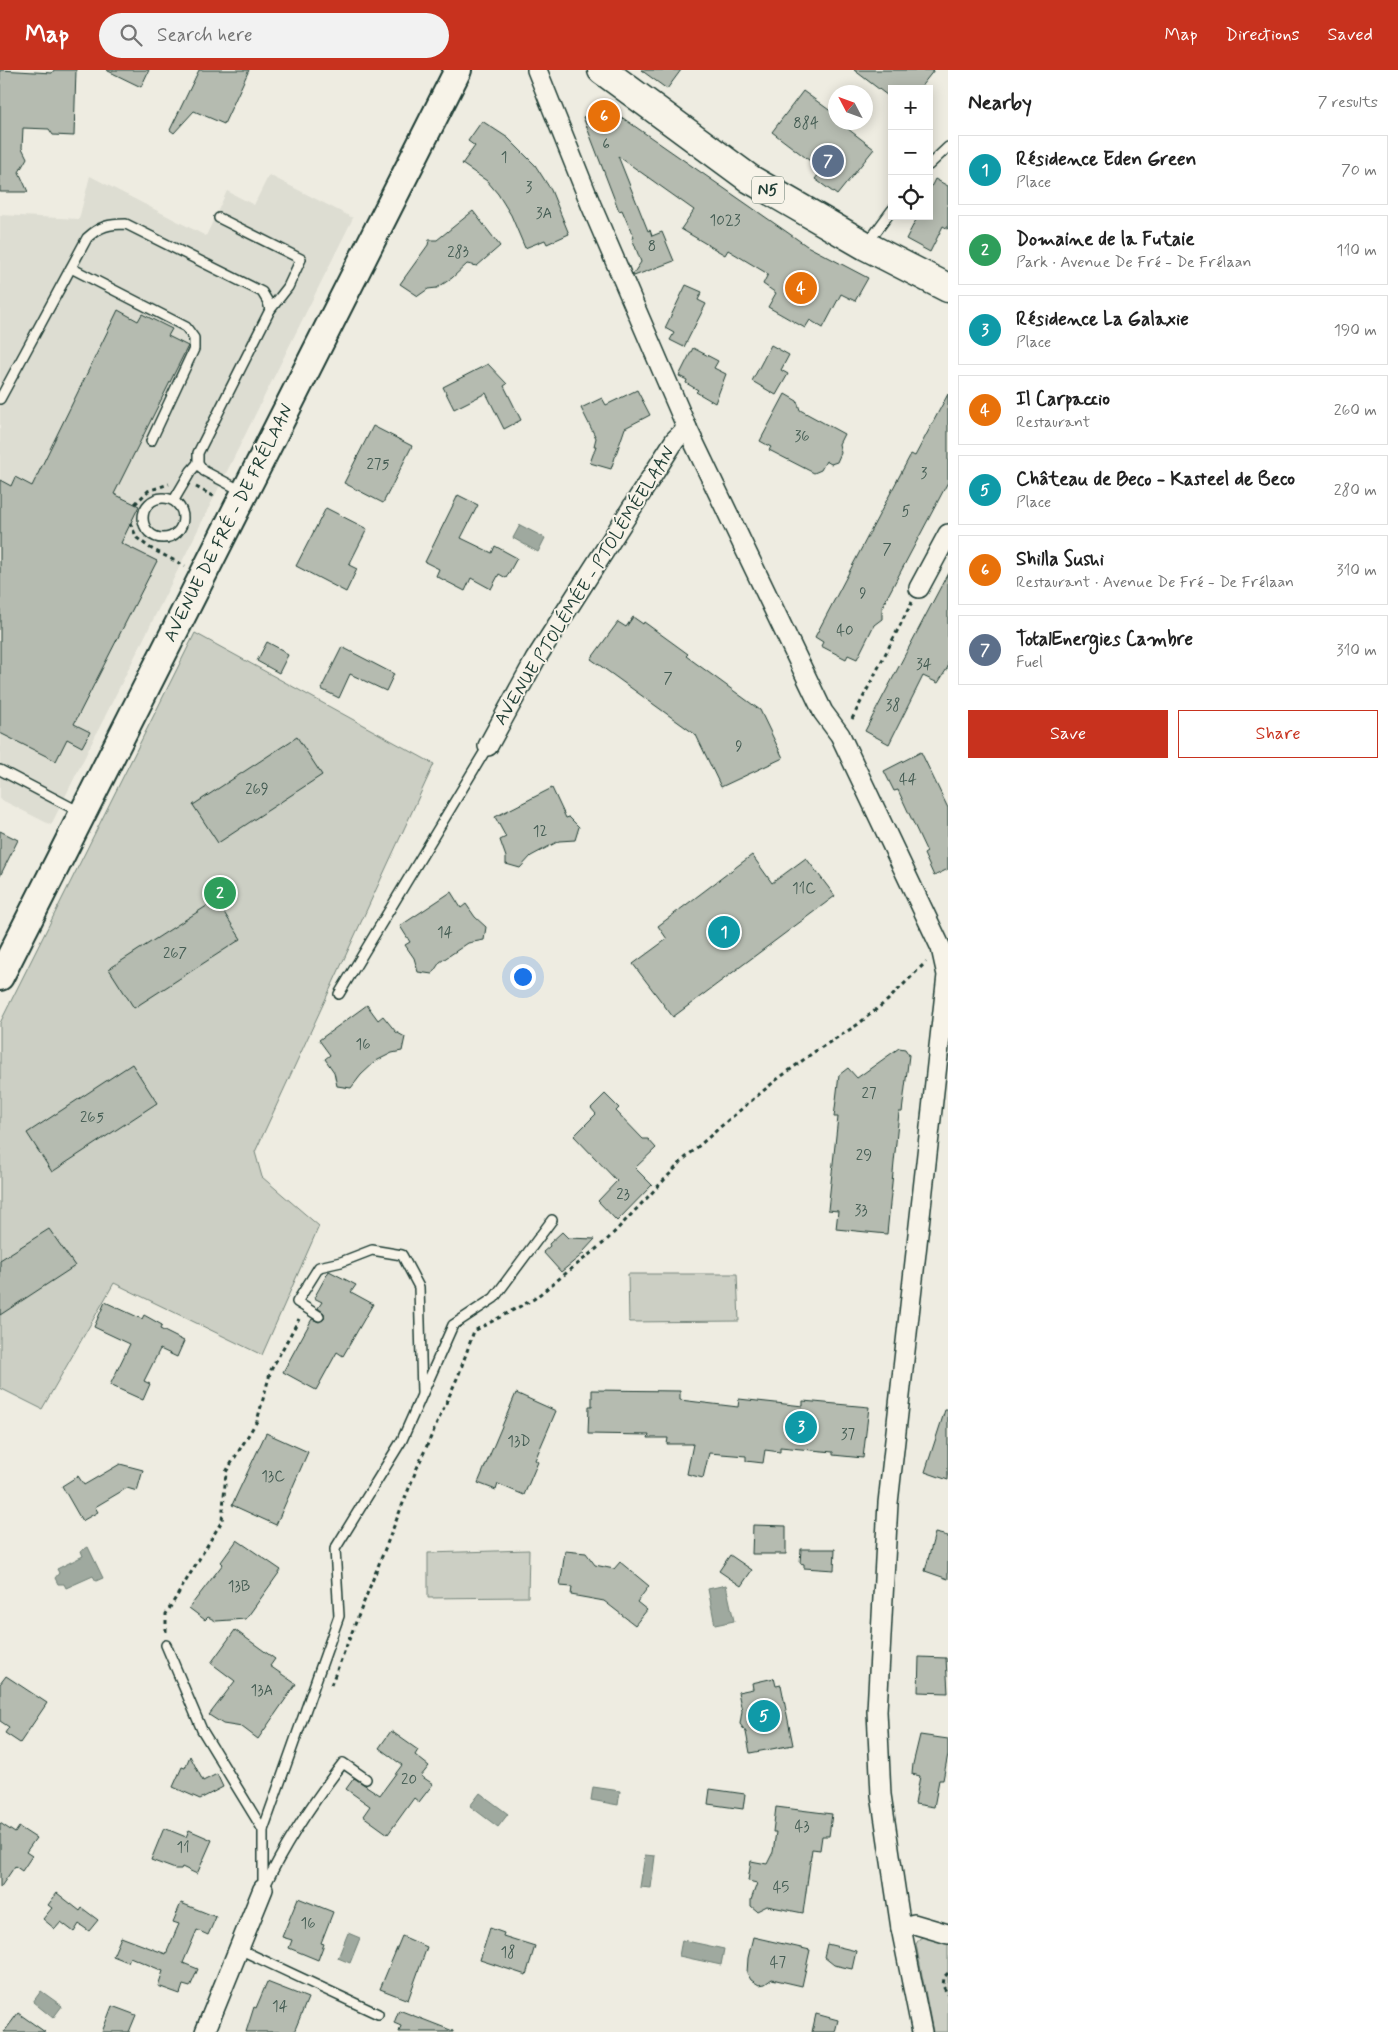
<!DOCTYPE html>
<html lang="en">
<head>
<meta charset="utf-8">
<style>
	body { margin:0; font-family:Mynerve,sans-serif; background:#f2f2f2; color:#222 }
	.controls { position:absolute; right:15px; top:15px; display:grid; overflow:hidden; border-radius:0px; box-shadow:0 2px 12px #0003 }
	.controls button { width:45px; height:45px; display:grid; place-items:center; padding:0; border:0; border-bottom:1px solid #e0e0e0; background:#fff; color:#222; font:25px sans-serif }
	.compass { position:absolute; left:828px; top:15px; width:45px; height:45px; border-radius:50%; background:#fff; box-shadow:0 2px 12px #0003; rotate:311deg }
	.you { position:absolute; left:522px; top:906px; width:18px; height:18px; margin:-12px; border:4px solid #fff; border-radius:50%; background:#1a73e8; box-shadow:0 0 0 8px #1a73e833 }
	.badge { display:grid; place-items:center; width:32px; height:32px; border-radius:50%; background:#c8321e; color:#fff; font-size:16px; font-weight:700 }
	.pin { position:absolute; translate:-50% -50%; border:2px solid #fff; box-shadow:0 1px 5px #0006 }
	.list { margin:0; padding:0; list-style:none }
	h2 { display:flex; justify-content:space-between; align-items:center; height:65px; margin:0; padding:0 20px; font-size:21px }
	h2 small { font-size:16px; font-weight:400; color:#767676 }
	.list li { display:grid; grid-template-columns:32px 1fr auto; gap:15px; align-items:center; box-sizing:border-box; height:70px; margin:0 10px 10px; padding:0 10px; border:1px solid #e0e0e0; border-radius:0px }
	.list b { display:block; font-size:19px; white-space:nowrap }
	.list p { margin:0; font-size:16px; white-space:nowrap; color:#767676 }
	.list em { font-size:16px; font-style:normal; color:#767676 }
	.actions { display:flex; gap:10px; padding:15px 20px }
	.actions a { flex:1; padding:11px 0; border:1px solid #c8321e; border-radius:0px; text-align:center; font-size:18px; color:#c8321e }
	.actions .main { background:#c8321e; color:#fff }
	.icon { flex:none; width:28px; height:28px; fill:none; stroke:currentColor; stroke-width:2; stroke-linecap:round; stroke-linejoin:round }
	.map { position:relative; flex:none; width:948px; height:1962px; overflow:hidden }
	header { display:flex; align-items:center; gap:30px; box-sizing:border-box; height:70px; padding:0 25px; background:#c8321e; color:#fff }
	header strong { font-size:24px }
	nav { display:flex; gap:28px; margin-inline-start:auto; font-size:18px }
	.search { width:350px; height:45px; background:#f2f2f2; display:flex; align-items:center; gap:12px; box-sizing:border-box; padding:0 18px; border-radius:28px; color:#767676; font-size:19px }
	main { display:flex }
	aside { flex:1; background:#fff }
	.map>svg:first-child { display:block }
</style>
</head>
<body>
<header>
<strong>Map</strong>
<div class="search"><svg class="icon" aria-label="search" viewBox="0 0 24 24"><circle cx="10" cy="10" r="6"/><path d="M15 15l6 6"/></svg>Search here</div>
<nav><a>Map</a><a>Directions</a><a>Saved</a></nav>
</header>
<main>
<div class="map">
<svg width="948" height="1962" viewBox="0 0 948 1962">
	<rect width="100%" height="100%" fill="#eeece1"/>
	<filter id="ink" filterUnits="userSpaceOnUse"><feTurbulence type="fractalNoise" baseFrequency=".02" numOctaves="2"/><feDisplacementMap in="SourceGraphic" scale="10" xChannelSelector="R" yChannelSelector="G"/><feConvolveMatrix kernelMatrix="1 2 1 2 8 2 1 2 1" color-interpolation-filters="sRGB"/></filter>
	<g filter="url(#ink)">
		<!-- built -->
		<polygon fill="#ddddd2" points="269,105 353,148 51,755 0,729 0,145 79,149 90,106 206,166 227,121 254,135"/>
		<!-- green -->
		<g fill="#cccfc4" stroke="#76867c">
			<polygon points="195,563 434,694 255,1082 262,1107 319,1156 262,1285 114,1213 42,1339 0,1318 0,953"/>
			<polygon points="628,1204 737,1204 739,1251 629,1252"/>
			<polygon points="529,1480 528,1527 428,1528 428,1483"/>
			<polygon points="929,1866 948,1871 948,1962 933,1962 916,1874 920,1868"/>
		</g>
		<!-- water -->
		<g fill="#9fa99f" stroke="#6c7e74">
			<polygon points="520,455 545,468 538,482 513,468"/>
			<polygon points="88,1477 103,1508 96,1511 93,1506 66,1518 64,1514 58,1514 55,1508 59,1503 57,1499 83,1486 81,1481"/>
			<polygon points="726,1515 734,1551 715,1555 708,1519"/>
			<polygon points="593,1717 620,1721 618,1735 591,1730"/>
			<polygon points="480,1723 508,1744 498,1757 470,1736"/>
			<polygon points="645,1785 655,1786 651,1818 640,1817"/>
			<polygon points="348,1863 360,1868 350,1893 338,1888"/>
			<polygon points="682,1870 724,1879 721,1895 679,1886"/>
			<polygon points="41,1921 62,1936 53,1948 33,1932"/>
		</g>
		<!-- building -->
		<g fill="#b5bbb0" stroke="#1f3d34">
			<polygon points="0,0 52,3 54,0 76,0 74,66 53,65 49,59 23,58 22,78 27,88 19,102 28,122 0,122"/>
			<polygon points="106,0 149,0 141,17"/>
			<polygon points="199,0 249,0 224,54 194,41 174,63 170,60"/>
			<polygon points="641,0 681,0 667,19"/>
			<polygon points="854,0 934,0 919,19 892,19 892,29"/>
			<polygon points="803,21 836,45 836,52 839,52 874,79 837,125 815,109 822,100 772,62"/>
			<polygon points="607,37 807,176 868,208 855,231 841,224 823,258 810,250 805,258 768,237 776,223 763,214 768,204 728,180 725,185 681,159 694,140 618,86 648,161 650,160 652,166 662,162 674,191 634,206 633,204 641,192 632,168 634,168 622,140 619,141 583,47"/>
			<polygon points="482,51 508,68 535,95 551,120 569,164 547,174 545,170 525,178 511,145 498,124 487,111 462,94 475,76 468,71"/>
			<polygon points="935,109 948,116 948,159 943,156 930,182 906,169 918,146 929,146 929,121"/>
			<polygon points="473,141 500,176 477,196 467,194 452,208 437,218 428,219 418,226 400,214 428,175 429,170 437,170"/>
			<polygon points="686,215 702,222 698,230 706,234 684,277 670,270 674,263 665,258"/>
			<polygon points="118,240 138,251 142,244 172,259 168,266 188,276 114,424 139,436 121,473 157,491 74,654 90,662 82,677 67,669 56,691 0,663 0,410 11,416 15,407 32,416"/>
			<polygon points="771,275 789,285 781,300 788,304 776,325 752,311"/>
			<polygon points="693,278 718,291 714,298 726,304 715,333 696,322 698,320 686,313 687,310 679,306"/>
			<polygon points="488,294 507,314 504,316 521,350 504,359 486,323 454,339 443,317"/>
			<polygon points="637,320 650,345 625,358 611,399 590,393 596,376 594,376 596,368 581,338 602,328 606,335"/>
			<polygon points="785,324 797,331 800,340 844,364 839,374 841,383 837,392 831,394 826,391 821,400 814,403 769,380 771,377 760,371"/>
			<polygon points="948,324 948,412 882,537 882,549 874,555 857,589 848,585 846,589 821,576 823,572 815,567 911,384 915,386"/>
			<polygon points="373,356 412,376 383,433 344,413"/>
			<polygon points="458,425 478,435 461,468 492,483 495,476 517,488 506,508 499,504 491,519 471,508 465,521 436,506 439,499 425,492"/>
			<polygon points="326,438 367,459 349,495 357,499 346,522 296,496"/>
			<polygon points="948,503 948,597 938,613 923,606 889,674 865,661"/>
			<polygon points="633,547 643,554 644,552 688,584 686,586 760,640 783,688 721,717 696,665 591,589 618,552 626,557"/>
			<polygon points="267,572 284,581 283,582 288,585 279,603 257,591"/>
			<polygon points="342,577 394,604 386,621 350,604 339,628 321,619"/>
			<polygon points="297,667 322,705 218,773 193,735"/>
			<polygon points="921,682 948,738 948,799 934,806 924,784 927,782 898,720 894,721 884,701"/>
			<polygon points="552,718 566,748 569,747 579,757 575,770 559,771 531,786 520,798 506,794 506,787 500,770 506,767 495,747"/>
			<polygon points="0,761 18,770 0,806"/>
			<polygon points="752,785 772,813 806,788 835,826 673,947 633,894 667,869 658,856"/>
			<polygon points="451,822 461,838 466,834 475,847 486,857 484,870 468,873 440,892 432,904 418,902 414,888 405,875 410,872 400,856"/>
			<polygon points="216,830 241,869 134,938 109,899"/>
			<polygon points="367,935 378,950 383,946 396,962 405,967 402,981 392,983 376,991 361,1005 351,1018 337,1016 334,1002 325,989 330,985 319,970"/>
			<polygon points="899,978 905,979 909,985 902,1042 899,1042 887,1164 836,1159 838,1141 828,1140 838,1047 834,1047 839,1005 848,998 857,1008"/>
			<polygon points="132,994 157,1033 52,1102 27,1063"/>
			<polygon points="605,1024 619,1038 616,1041 643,1069 648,1069 656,1078 635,1098 652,1115 617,1151 598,1131 617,1111 574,1066 596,1044 591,1038"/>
			<polygon points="49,1159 75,1196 0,1245 0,1190"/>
			<polygon points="562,1162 568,1168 595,1169 583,1182 584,1183 561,1202 543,1182 550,1176 549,1174"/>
			<polygon points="329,1201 356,1215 351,1222 373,1234 343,1286 337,1282 316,1320 283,1302 312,1249 319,1252 324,1249 324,1243 318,1238 322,1232 314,1228"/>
			<polygon points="105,1232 142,1249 144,1245 162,1255 160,1259 184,1271 177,1287 160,1279 144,1311 150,1314 143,1330 110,1315 130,1274 94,1257"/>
			<polygon points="592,1320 680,1321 680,1330 738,1337 739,1329 803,1336 803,1331 869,1337 863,1388 833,1385 833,1382 780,1377 780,1382 765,1380 763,1393 746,1391 746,1386 709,1383 703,1408 687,1404 693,1374 667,1374 668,1368 648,1368 649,1365 588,1364 589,1336 592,1336"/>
			<polygon points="516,1323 556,1341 535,1390 538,1392 524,1425 498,1414 496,1420 478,1413"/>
			<polygon points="945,1340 948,1340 948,1410 925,1402"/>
			<polygon points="266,1363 308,1382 276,1455 232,1435"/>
			<polygon points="120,1394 143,1400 137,1421 127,1418 95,1437 98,1442 82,1451 62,1416 78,1406 84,1415"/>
			<polygon points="753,1455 786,1456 786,1484 752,1484"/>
			<polygon points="935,1463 948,1466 948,1509 925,1501"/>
			<polygon points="237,1470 281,1500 246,1549 216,1551 208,1547 205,1550 189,1538 223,1494 221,1492"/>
			<polygon points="801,1479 835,1479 834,1500 804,1498 804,1494 800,1493"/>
			<polygon points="565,1481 586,1483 595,1495 614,1499 620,1492 649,1516 637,1532 647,1540 635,1555 604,1531 571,1525 572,1517 560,1516"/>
			<polygon points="730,1485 752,1500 741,1516 719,1501"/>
			<polygon points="235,1560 275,1589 270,1596 296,1614 258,1669 242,1657 223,1654 209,1645 235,1611 211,1593"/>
			<polygon points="919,1587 946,1588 948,1623 918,1622"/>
			<polygon points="6,1606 47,1633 20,1673 5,1663 9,1657 0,1651 0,1614"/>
			<polygon points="774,1608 776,1616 781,1615 793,1675 750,1683 746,1662 740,1654 742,1641 738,1622 753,1619 752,1613"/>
			<polygon points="391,1661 418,1680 415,1685 429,1696 421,1706 433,1714 419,1732 414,1728 388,1764 363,1746 370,1736 346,1719 354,1708 380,1725 402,1695 379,1678"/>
			<polygon points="920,1665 948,1669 948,1684 943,1710 939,1710 934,1737 915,1734 920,1706 912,1704 913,1694"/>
			<polygon points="190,1686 203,1711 217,1704 223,1717 200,1729 173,1717 182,1697 185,1698"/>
			<polygon points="710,1719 745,1724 743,1739 708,1734"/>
			<polygon points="776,1737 832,1744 829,1766 822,1766 820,1780 812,1779 803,1843 767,1836 757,1841 751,1836 751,1830 757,1813 748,1811 751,1791 767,1794 773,1782 776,1762 773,1762"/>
			<polygon points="0,1753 15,1763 19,1757 36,1768 26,1782 32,1786 22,1801 15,1796 0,1818"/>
			<polygon points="164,1758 186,1767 189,1760 212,1770 197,1804 182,1797 181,1799 175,1799 151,1790"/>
			<polygon points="57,1823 80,1841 82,1838 98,1850 89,1861 79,1854 74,1862 61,1852 55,1859 43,1849 52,1838 48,1835"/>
			<polygon points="298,1828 333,1842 321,1873 324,1874 318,1890 289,1878 292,1870 282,1867"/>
			<polygon points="181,1833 216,1847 208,1865 197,1860 183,1893 198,1899 190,1917 183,1915 180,1924 158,1916 163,1901 130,1887 128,1892 113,1886 121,1867 166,1884 179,1854 173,1852"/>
			<polygon points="490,1858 504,1863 503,1866 535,1876 526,1905 480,1890"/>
			<polygon points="402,1866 427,1877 408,1930 380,1919"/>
			<polygon points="753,1867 810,1880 802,1916 772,1909 765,1914 759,1915 751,1910 747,1903 748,1888"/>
			<polygon points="827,1874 856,1881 852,1899 834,1895 824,1887"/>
			<polygon points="267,1912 308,1928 294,1962 246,1962 254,1937 256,1938"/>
			<polygon points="112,1936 136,1945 129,1962 102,1962"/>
			<polygon points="399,1940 453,1961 453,1962 399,1962 401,1956 394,1953"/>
			<polygon points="18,1943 45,1962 4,1962"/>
			<polygon points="816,1944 838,1950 835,1962 812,1962"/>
		</g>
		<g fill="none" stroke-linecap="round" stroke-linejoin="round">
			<!-- lane casing -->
			<g stroke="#1f3d34" stroke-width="12">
				<g id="lane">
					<polyline points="929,95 948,77"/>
					<polyline points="219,148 301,189 288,217 270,240"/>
					<polyline points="867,174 892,140"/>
					<polyline points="71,198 186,257 194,268 194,279 151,371"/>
					<path d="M0 329 87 168C100 156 109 154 126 154L262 222 268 232 270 240 198 383V393L204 401 242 421"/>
					<circle cx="163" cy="448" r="20"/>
					<polyline points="174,430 191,401 198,393"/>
					<polyline points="0,700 82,743"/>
					<polyline points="339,924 488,676"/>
					<polyline points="319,1246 297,1232 319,1197 341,1192 372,1180 402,1185 419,1217 422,1323"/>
					<polyline points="166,1575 202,1660 263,1760"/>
					<path d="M265 1816C286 1772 313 1732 343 1693L366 1709"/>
					<polyline points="263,1819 263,1760 339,1546 335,1479 402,1370 453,1255 494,1228 552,1150"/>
					<polyline points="239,1879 378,1944"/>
				</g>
			</g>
			<!-- street casing -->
			<g stroke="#1f3d34" stroke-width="22">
				<g id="street">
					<polyline points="537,0 591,135 687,358 823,642 840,665 941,878 947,905 888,1433 877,1641 881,1725 901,1858 922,1962"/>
					<polyline points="919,518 948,464"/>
					<polyline points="488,676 535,590 675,370 687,358"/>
					<polyline points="901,1858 914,1854 948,1864"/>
					<polyline points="205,1962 263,1819"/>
				</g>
			</g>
			<!-- secondary casing -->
			<g stroke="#1f3d34" stroke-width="30">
				<polyline id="secondary" points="0,907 458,0"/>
			</g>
			<!-- primary casing -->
			<g stroke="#1f3d34" stroke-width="31">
				<polyline id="primary" points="602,0 750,109 866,176 948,218"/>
			</g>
			<!-- path -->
			<g stroke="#1f3d34" stroke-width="3" stroke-dasharray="4 4" stroke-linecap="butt">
				<polyline points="196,417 217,428"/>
				<polyline points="135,434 148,421 169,414"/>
				<polyline points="130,453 137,468 150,478 185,496"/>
				<polyline points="852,649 912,532"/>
				<polyline points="166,1562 166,1544 222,1451 226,1402 257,1351 271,1300 299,1249"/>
				<polyline points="331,1615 417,1398 459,1304 474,1261 534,1229 606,1171 684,1089 726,1052 775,1011 814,982 857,955 888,930 926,892"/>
				<polyline points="948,1903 944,1907 943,1916 948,1925"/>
			</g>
			<!-- lane -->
			<use href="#lane" stroke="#f7f3e8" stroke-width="9"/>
			<!-- street -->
			<use href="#street" stroke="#f7f3e8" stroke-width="19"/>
			<!-- secondary -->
			<use href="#secondary" stroke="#f7f3e8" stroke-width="26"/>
			<!-- primary -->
			<use href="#primary" stroke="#f7f3e8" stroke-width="28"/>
		</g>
	</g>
	<g text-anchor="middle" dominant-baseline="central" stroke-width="4" stroke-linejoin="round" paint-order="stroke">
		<!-- number labels -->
		<g font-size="15" fill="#445c53">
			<text x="806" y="54">884</text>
			<text x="606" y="75">6</text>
			<text x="504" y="88">1</text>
			<text x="529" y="118">3</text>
			<text x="544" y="144">3A</text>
			<text x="725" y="151">1023</text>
			<text x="652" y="177">8</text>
			<text x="458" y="183">283</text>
			<text x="802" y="367">36</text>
			<text x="378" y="395">275</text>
			<text x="924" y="404">3</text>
			<text x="906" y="442">5</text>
			<text x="887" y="480">7</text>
			<text x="863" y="524">9</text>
			<text x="845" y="561">40</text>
			<text x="924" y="595">34</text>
			<text x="668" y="609">7</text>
			<text x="893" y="636">38</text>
			<text x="739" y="677">9</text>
			<text x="908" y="710">44</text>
			<text x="257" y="720">269</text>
			<text x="540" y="762">12</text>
			<text x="804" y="819">11C</text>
			<text x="445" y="863">14</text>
			<text x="175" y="884">267</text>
			<text x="363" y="975">16</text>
			<text x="869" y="1024">27</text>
			<text x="92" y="1048">265</text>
			<text x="864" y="1086">29</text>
			<text x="623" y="1125">23</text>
			<text x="861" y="1141">33</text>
			<text x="848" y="1365">37</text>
			<text x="519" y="1372">13D</text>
			<text x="273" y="1407">13C</text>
			<text x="239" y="1517">13B</text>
			<text x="262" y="1621">13A</text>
			<text x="409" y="1710">20</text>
			<text x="802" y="1757">43</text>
			<text x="183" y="1778">11</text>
			<text x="781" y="1818">45</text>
			<text x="308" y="1854">16</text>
			<text x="508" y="1883">18</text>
			<text x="778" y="1893">47</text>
			<text x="280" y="1937">14</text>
		</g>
		<!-- shield labels -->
		<rect fill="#f7f3e8" stroke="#60746a" stroke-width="1" x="752" y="106.5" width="32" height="27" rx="4"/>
		<g font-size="16" font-weight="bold" fill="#1f3d34">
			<text x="768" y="120">N5</text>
		</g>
		<!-- street labels -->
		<g font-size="18" fill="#1f3d34" stroke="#f7f3e8">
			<text transform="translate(229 453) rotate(-63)">AVENUE DE FRÉ - DE FRÉLAAN</text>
			<text transform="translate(585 516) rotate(-58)">AVENUE PTOLÉMÉE - PTOLÉMÉELAAN</text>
		</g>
	</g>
</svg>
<div class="controls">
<button>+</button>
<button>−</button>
<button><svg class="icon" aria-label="locate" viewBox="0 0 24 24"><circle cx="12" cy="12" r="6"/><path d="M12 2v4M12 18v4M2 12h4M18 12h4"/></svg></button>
</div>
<svg class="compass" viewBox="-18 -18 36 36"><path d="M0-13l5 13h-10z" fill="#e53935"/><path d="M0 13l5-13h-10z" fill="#767676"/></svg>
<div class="you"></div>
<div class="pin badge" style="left:724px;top:862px;background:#0f9aa8">1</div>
<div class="pin badge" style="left:220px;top:823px;background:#2e9e5b">2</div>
<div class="pin badge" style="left:801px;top:1357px;background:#0f9aa8">3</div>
<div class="pin badge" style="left:801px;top:218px;background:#e8710a">4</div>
<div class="pin badge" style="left:764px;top:1646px;background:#0f9aa8">5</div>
<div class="pin badge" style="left:604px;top:46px;background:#e8710a">6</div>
<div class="pin badge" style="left:828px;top:91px;background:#5c6f8a">7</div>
</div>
<aside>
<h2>Nearby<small>7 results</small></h2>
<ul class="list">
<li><span class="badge" style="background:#0f9aa8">1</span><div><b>Résidence Eden Green</b><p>Place</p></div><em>70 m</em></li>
<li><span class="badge" style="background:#2e9e5b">2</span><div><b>Domaine de la Futaie</b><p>Park · Avenue De Fré - De Frélaan</p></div><em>110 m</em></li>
<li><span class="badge" style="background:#0f9aa8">3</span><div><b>Résidence La Galaxie</b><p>Place</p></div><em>190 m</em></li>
<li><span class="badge" style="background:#e8710a">4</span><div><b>Il Carpaccio</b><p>Restaurant</p></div><em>260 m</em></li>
<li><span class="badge" style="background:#0f9aa8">5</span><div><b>Château de Beco - Kasteel de Beco</b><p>Place</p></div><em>280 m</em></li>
<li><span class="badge" style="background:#e8710a">6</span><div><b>Shilla Sushi</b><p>Restaurant · Avenue De Fré - De Frélaan</p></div><em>310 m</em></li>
<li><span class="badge" style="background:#5c6f8a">7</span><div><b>TotalEnergies Cambre</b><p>Fuel</p></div><em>310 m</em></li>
</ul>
<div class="actions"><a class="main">Save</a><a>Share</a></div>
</aside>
</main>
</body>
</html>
